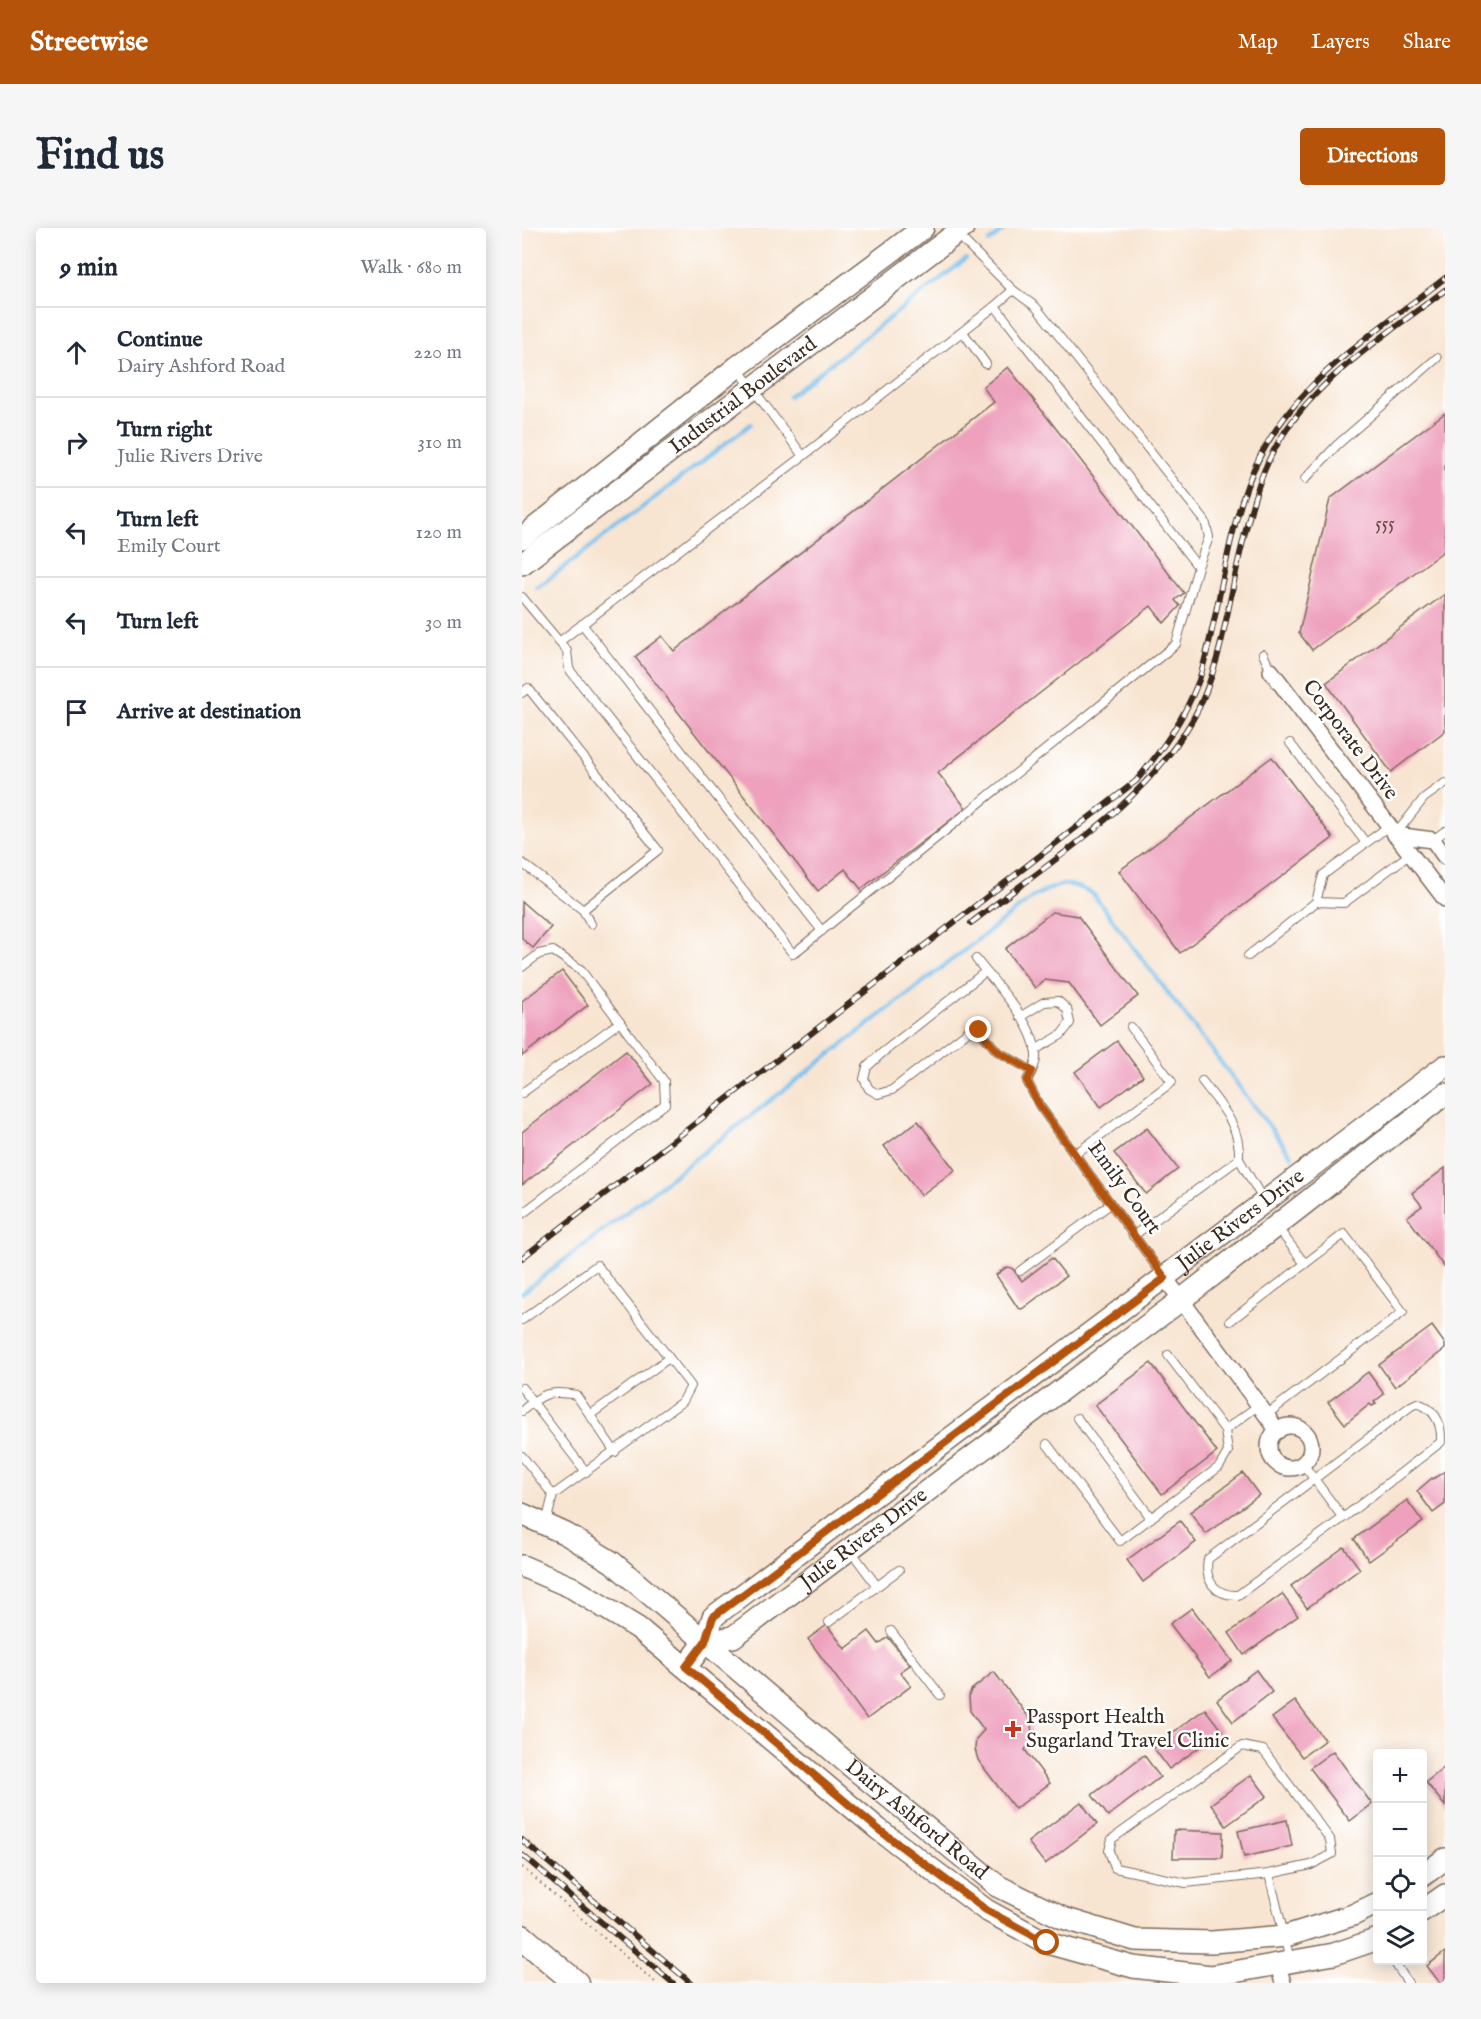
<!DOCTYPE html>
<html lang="en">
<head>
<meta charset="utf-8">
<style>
	body { margin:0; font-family:"IM FELL English",serif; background:#f6f6f7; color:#1f2937 }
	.controls { position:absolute; right:18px; bottom:18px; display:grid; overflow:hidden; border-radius:6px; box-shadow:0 3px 15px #0003 }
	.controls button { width:54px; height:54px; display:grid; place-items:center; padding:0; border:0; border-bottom:2px solid #e0e1e3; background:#fff; color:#1f2937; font:30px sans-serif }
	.stop { position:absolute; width:18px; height:18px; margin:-14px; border:4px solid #b45309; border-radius:50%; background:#fff }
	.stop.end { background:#b45309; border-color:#fff; box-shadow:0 2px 6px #0008 }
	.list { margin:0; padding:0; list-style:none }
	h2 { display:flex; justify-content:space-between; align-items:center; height:78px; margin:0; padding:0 24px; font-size:26px }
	h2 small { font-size:20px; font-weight:400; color:#747a83 }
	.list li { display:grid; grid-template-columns:39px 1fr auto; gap:18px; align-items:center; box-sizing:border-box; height:90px; padding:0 24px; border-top:2px solid #e0e1e3 }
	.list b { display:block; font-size:22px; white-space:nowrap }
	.list p { margin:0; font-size:20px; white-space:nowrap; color:#747a83 }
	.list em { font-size:20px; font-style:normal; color:#747a83 }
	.icon { flex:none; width:33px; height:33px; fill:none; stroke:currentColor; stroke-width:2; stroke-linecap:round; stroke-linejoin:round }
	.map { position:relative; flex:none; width:923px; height:1755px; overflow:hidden; border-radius:6px }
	header { display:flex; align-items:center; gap:36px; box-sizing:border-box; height:84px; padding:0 30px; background:#b45309; color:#fff }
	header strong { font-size:28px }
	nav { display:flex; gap:33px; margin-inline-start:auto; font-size:21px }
	.intro { display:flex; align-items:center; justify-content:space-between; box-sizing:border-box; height:144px; padding:0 36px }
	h1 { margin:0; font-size:42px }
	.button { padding:15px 27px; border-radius:6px; background:#b45309; color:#fff; font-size:21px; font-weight:700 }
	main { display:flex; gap:36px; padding:0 36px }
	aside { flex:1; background:#fff; border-radius:6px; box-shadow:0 3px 15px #0003 }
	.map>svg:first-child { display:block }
</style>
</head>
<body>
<header>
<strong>Streetwise</strong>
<nav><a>Map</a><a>Layers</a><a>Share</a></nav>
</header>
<div class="intro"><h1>Find us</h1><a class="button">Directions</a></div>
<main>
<aside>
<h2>9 min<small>Walk · 680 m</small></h2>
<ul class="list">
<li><svg class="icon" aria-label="ahead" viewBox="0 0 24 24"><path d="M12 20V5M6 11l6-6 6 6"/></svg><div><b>Continue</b><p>Dairy Ashford Road</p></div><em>220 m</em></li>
<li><svg class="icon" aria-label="right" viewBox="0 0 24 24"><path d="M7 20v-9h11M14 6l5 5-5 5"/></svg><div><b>Turn right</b><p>Julie Rivers Drive</p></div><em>310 m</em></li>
<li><svg class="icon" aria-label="left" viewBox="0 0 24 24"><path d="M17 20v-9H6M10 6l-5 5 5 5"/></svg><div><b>Turn left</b><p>Emily Court</p></div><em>120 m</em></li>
<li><svg class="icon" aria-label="left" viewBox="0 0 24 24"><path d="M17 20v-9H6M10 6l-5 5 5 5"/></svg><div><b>Turn left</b></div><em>30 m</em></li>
<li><svg class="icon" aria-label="arrive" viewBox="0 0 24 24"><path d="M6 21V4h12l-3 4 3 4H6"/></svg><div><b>Arrive at destination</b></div></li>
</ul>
</aside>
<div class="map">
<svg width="923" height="1755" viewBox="0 0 923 1755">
	<rect width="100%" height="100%" fill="#fff"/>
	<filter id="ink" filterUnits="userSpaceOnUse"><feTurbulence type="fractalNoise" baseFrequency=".0167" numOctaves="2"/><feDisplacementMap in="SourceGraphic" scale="12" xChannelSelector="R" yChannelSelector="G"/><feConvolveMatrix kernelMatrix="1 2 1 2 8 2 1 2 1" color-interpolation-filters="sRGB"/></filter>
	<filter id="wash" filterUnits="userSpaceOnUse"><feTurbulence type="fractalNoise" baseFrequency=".008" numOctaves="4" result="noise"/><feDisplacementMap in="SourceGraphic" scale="24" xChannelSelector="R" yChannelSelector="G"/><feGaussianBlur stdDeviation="1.35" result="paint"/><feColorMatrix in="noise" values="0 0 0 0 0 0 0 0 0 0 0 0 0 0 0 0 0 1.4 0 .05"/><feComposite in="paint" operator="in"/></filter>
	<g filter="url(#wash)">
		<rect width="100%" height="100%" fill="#f8e5d1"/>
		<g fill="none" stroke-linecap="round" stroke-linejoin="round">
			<!-- stream -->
			<g stroke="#74bfee" stroke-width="4">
				<polyline points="467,14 484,0"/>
				<polyline points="267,168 444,31"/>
				<polyline points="15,360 229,196"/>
				<path d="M0 1065 511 669C537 656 544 651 571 666L770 928"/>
			</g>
		</g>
		<g id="blocks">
			<!-- building -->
			<g fill="#eea0bd">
				<polygon points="486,139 662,365 653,372 658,378 642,395 629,378 416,545 444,580 339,661 323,641 296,663 113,429 140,408 152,423 472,174 461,159"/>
				<polygon points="923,185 923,322 790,422 777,405 808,271"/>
				<polygon points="923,366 923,503 869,544 804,455"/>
				<polygon points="750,529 811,610 658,725 597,643"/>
				<polygon points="0,674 29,699 11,720 0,711"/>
				<polygon points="530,684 556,688 616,768 578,797 547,755 523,752 513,760 483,721"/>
				<polygon points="40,743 66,777 0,828 0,773"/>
				<polygon points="595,813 621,848 579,879 553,844"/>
				<polygon points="104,823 131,856 0,957 0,904"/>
				<polygon points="396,893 433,942 399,967 362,918"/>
				<polygon points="625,900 656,941 624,966 592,925"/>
				<polygon points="923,940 923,1040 885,989 900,978 890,965"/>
				<polygon points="530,1030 544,1048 500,1081 496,1080 474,1047 485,1039 490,1040 500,1053"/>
				<polygon points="910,1098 923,1116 923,1121 873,1159 857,1137"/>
				<polygon points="629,1135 695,1224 640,1266 573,1177"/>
				<polygon points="846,1144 862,1166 852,1174 854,1176 850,1178 848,1176 823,1196 806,1174"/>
				<polygon points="923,1243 923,1276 911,1285 895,1263 910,1250 911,1251"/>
				<polygon points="721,1245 737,1267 684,1306 668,1284"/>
				<polygon points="885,1272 901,1294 847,1333 832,1311"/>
				<polygon points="658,1293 674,1314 621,1354 605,1332"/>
				<polygon points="822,1319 838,1341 785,1380 769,1358"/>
				<polygon points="760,1366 776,1388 722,1427 707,1405"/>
				<polygon points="670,1380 710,1433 688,1449 648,1396"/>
				<polygon points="305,1397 323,1421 347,1403 357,1416 366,1409 388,1437 378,1444 389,1458 345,1491 286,1411"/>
				<polygon points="734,1442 750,1464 711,1494 695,1472"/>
				<polygon points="472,1444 509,1492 510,1512 503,1522 528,1555 493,1581 456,1532 453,1521 454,1511 462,1502 448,1483 447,1468 449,1462"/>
				<polygon points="773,1473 803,1512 780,1529 750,1490"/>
				<polygon points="683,1481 700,1503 647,1541 631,1519"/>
				<polygon points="811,1523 850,1576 828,1593 788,1540"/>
				<polygon points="622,1527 638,1549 586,1588 570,1567"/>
				<polygon points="923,1539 923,1578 904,1554"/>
				<polygon points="729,1547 745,1568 704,1598 689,1576"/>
				<polygon points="559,1574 575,1596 523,1636 506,1614"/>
				<polygon points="765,1592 770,1618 722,1629 716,1603"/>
				<polygon points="652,1602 701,1604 700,1630 651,1630"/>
				<polygon points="923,1724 923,1755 918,1755 905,1738"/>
			</g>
		</g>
	</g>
	<g filter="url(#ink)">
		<use href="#blocks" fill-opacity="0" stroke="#7d6b5d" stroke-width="1.5"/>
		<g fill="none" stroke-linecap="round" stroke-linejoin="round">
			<!-- lane casing -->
			<g stroke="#7d6b5d" stroke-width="10">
				<g id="lane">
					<polyline points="435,6 491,62 473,78"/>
					<polyline points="491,62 514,79 683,293 687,309 676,339"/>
					<polyline points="441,104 464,136"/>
					<polyline points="783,251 815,217 915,130"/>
					<polyline points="0,369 45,423 47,441 271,726 654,416 676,339 473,78 281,228 216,141"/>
					<polyline points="60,396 300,703"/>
					<polyline points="37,414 281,228"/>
					<polyline points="741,426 749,443"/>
					<polyline points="0,465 6,460 136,622 61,682 0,635"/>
					<polyline points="768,515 844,615 867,598"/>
					<polyline points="873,607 902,570 923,555"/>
					<polyline points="911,612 923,603"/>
					<polyline points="794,674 822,675 888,626"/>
					<polyline points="61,682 69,696"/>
					<polyline points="726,728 794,674 801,647 844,615"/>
					<path d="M454 731C473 756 516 798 514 831 513 839 508 846 505 853L517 877 642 1049"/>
					<polyline points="0,739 17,726 31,723 58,741 142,853 143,876 0,986"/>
					<polyline points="463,744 360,825 345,839 342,851 347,861 356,866 370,862 445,804 457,802 475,823 510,843"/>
					<polyline points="498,789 522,774 536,773 545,781 548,795 539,807 513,822"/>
					<polyline points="0,865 98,794"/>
					<polyline points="552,927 650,854 609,799"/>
					<polyline points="717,931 742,973"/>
					<polyline points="755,999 783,1036"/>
					<path d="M611 1008 717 931C719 898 699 878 680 853"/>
					<polyline points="498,1043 587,977"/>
					<polyline points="0,1092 75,1037 169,1158 161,1173 31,1267 24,1295"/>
					<polyline points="708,1093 822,1006 881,1084 744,1187"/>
					<polyline points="0,1160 64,1244"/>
					<path d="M0 1183C20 1165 28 1162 54 1167L68 1187"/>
					<polyline points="555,1190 629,1290"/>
					<polyline points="703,1202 737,1177"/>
					<polyline points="525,1216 598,1313 697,1239 706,1224 703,1202 646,1127"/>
					<polyline points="93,1224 68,1187 147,1130"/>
					<polyline points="0,1228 31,1267"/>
					<path d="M781 1236 821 1290 716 1367C693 1368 682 1352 686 1331L889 1178 895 1175C913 1181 920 1195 919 1214L821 1290"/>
					<polyline points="329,1323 355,1358"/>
					<polyline points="307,1394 377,1342"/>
					<polyline points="369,1403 418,1467"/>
					<polyline points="747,1646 664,1655 593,1640 587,1623 590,1611 720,1518 741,1522 808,1611 810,1626 789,1637 747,1646 768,1732"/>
					<polyline points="871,1732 886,1755"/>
				</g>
			</g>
			<!-- street casing -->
			<g stroke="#7d6b5d" stroke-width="18">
				<g id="street">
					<polyline points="749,443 923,671"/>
					<polyline points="873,607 911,612 923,629"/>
					<polyline points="643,1050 756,1203"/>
					<circle cx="768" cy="1219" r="21"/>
					<polyline points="756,1737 761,1755"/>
				</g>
			</g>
			<!-- secondary casing -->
			<g stroke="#7d6b5d" stroke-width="24">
				<g id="secondary">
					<polyline points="0,310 215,139 401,0"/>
					<path id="s1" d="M0 336 441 0"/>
					<path id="s2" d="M0 1286 44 1306 90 1334 325 1535 476 1658 541 1690 613 1712 690 1714 764 1708 831 1687 856 1675"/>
					<polyline points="0,1338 49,1359 116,1400 356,1601 464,1682 525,1715 611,1739 689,1748 812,1726 856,1711"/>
					<path id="s3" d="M183 1414 211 1409 659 1072 923 866"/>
					<path id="s4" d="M164 1439 183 1414 191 1389 923 838"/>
					<polyline points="900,1648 923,1631"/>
					<polyline points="900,1683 923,1667"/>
				</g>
			</g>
			<!-- primary casing -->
			<g stroke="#7d6b5d" stroke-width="27">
				<polyline id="primary" points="0,1709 54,1755"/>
			</g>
			<!-- path -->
			<polyline stroke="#7d6b5d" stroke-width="2" stroke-dasharray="1.5 4.5" stroke-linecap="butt" points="0,1639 134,1755"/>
			<!-- lane -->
			<use href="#lane" stroke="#fff" stroke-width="8"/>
			<!-- street -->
			<use href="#street" stroke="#fff" stroke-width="15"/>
			<!-- secondary -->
			<use href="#secondary" stroke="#fff" stroke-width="21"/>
			<!-- primary -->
			<use href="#primary" stroke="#fff" stroke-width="24"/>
			<!-- rail casing -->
			<g stroke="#3b2a1e" stroke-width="6">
				<g id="rail">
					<path d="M449 695C527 634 621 578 671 491 698 443 705 383 717 330 726 293 734 255 752 222 790 152 862 109 923 62"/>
					<path d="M0 1030 614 553C640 522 662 491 677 452 697 389 702 320 725 258 760 161 846 110 923 50"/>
					<polyline points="0,1612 169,1755"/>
					<polyline points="0,1627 151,1755"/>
				</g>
			</g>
			<!-- rail -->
			<use href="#rail" stroke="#fff" stroke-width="4" stroke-dasharray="11" stroke-linecap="butt"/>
		</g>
	</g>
	<g fill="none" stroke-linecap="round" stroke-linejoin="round" filter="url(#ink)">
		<!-- route -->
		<polyline stroke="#b45309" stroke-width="8" points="457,802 475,823 510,843 505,853 517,877 643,1050 191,1389 183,1414 164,1439 356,1601 464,1682 525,1715"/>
	</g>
	<!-- markers -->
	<path fill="#c8321e" stroke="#fff" stroke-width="2" d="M488 1492h6v6h6v6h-6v6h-6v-6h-6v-6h6z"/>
	<g text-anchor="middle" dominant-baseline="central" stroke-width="5" stroke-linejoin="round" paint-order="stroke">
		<!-- number labels -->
		<g font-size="18" fill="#684846">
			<text x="863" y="296">555</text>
		</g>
		<!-- street labels -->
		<g font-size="21" fill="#3b2a1e" stroke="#fff">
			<text stroke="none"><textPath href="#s1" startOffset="278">Industrial Boulevard</textPath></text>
			<text transform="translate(828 512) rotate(53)">Corporate Drive</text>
			<text transform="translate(602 960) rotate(54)">Emily Court</text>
			<text stroke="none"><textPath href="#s4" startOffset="718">Julie Rivers Drive</textPath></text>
			<text stroke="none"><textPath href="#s3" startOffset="192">Julie Rivers Drive</textPath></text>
			<text stroke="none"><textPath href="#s2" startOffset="501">Dairy Ashford Road</textPath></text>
		</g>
		<!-- poi labels -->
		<g font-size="21" fill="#3b2a1e" stroke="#fff" text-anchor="start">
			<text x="504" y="1489">Passport Health<tspan x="504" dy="24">Sugarland Travel Clinic</tspan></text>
		</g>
	</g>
</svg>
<div class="controls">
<button>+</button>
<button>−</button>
<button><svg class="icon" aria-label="locate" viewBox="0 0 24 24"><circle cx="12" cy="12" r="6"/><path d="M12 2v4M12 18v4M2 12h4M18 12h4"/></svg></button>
<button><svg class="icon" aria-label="layers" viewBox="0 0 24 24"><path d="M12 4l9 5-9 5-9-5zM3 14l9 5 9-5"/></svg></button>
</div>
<div class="stop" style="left:525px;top:1715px"></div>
<div class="stop end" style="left:457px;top:802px"></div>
</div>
</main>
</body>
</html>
